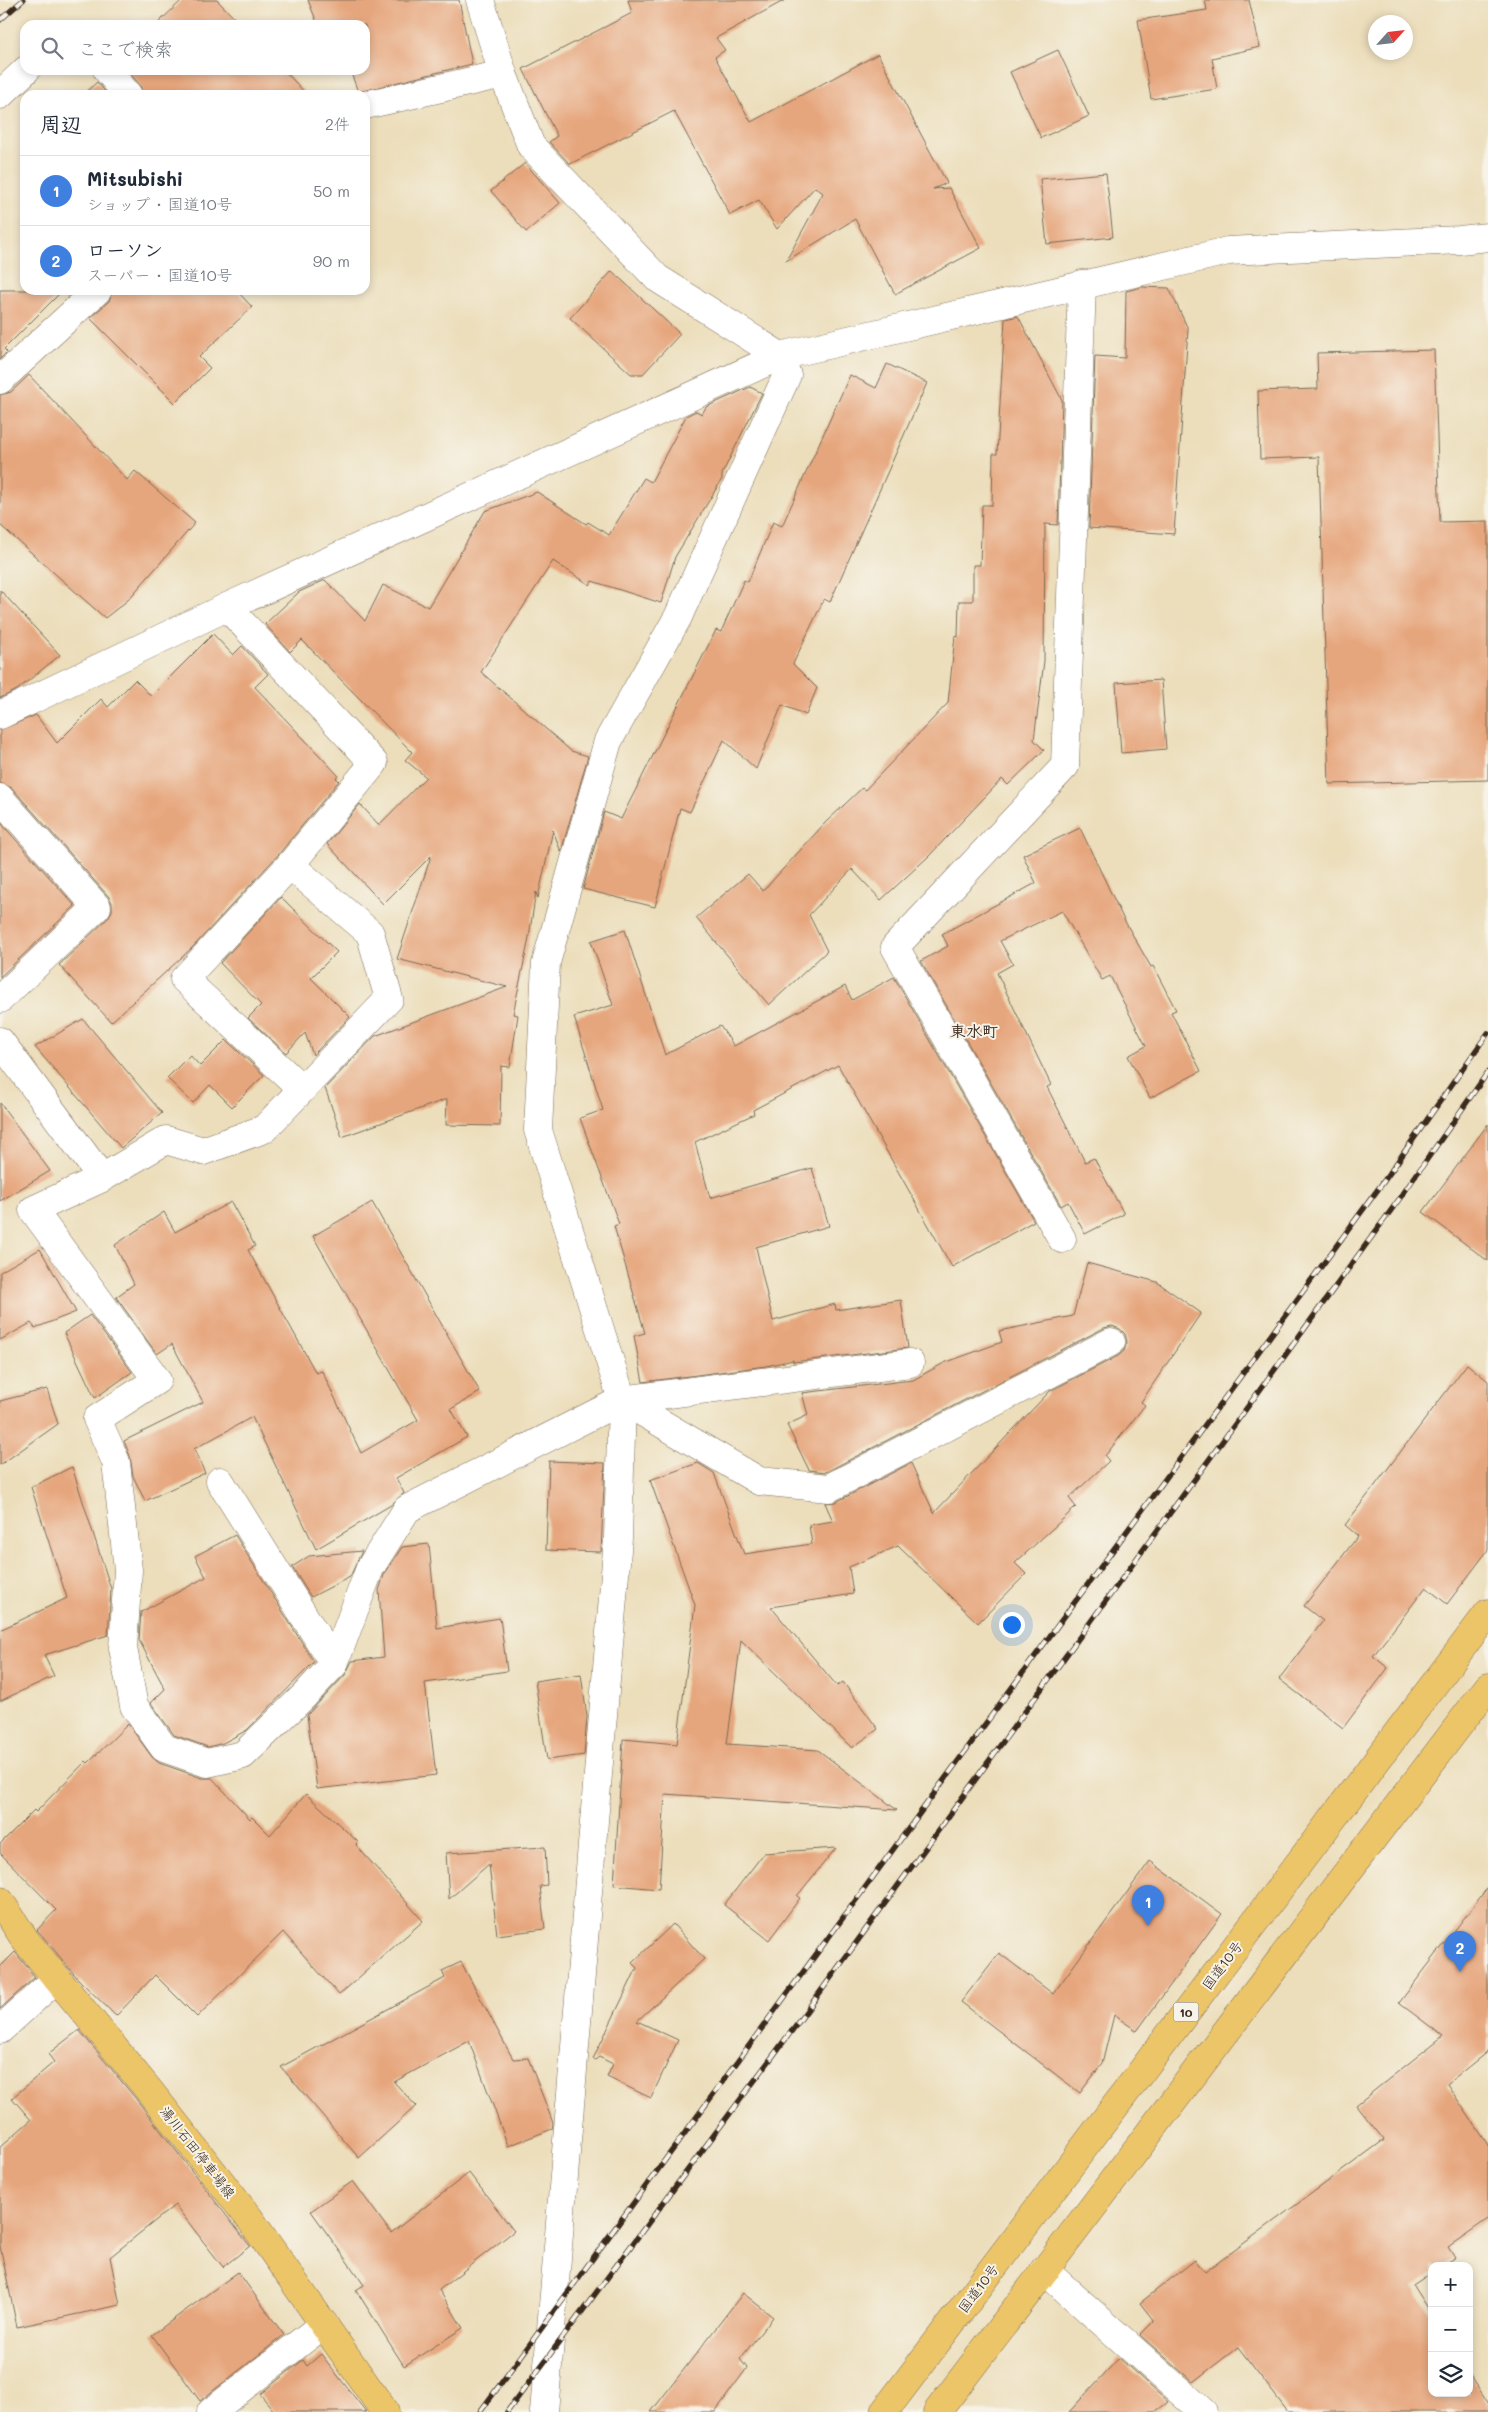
<!DOCTYPE html>
<html lang="ja">
<head>
<meta charset="utf-8">
<style>
	body { margin:0; font-family:Mali,"Klee One",sans-serif; background:#f2f2f3; color:#1f2937 }
	.controls { position:absolute; right:15px; bottom:15px; display:grid; overflow:hidden; border-radius:10px; box-shadow:0 2px 8px #0003 }
	.controls button { width:45px; height:45px; display:grid; place-items:center; padding:0; border:0; border-bottom:1px solid #e0e1e3; background:#fff; color:#1f2937; font:25px sans-serif }
	.compass { position:absolute; left:1368px; top:15px; width:45px; height:45px; border-radius:50%; background:#fff; box-shadow:0 2px 8px #0003; rotate:63deg }
	.you { position:absolute; left:1011px; top:1624px; width:18px; height:18px; margin:-12px; border:4px solid #fff; border-radius:50%; background:#1a73e8; box-shadow:0 0 0 8px #1a73e833 }
	.badge { display:grid; place-items:center; width:32px; height:32px; border-radius:50%; background:#c8321e; color:#fff; font-size:16px; font-weight:700 }
	.pin { position:absolute; translate:-50% -41px; filter:drop-shadow(0 1px 2px #0008) }
	.pin::after { content:''; position:absolute; top:26px; width:18px; height:15px; background:inherit; clip-path:polygon(0 0,100% 0,50% 100%) }
	.list { margin:0; padding:0; list-style:none }
	h2 { display:flex; justify-content:space-between; align-items:center; height:65px; margin:0; padding:0 20px; font-size:21px }
	h2 small { font-size:16px; font-weight:400; color:#747a83 }
	.list li { display:grid; grid-template-columns:32px 1fr auto; gap:15px; align-items:center; box-sizing:border-box; height:70px; padding:0 20px; border-top:1px solid #e0e1e3 }
	.list b { display:block; font-size:19px; white-space:nowrap }
	.list p { margin:0; font-size:16px; white-space:nowrap; color:#747a83 }
	.list em { font-size:16px; font-style:normal; color:#747a83 }
	.icon { flex:none; width:28px; height:28px; fill:none; stroke:currentColor; stroke-width:2; stroke-linecap:round; stroke-linejoin:round }
	.map { position:relative; flex:none; width:1488px; height:2412px; overflow:hidden }
	.search { position:absolute; background:#fff; box-shadow:0 2px 8px #0003; left:20px; top:20px; width:350px; height:55px; display:flex; align-items:center; gap:12px; box-sizing:border-box; padding:0 18px; border-radius:15px; color:#747a83; font-size:19px }
	.panel { position:absolute; background:#fff; box-shadow:0 2px 8px #0003; left:20px; top:90px; width:350px; height:205px; border-radius:15px }
	.map>svg:first-child { display:block }
</style>
</head>
<body>
<div class="map">
<svg width="1488" height="2412" viewBox="0 0 1488 2412">
	<rect width="100%" height="100%" fill="#f7f3e8"/>
	<filter id="ink" filterUnits="userSpaceOnUse"><feTurbulence type="fractalNoise" baseFrequency=".02" numOctaves="2"/><feDisplacementMap in="SourceGraphic" scale="10" xChannelSelector="R" yChannelSelector="G"/><feConvolveMatrix kernelMatrix="1 2 1 2 8 2 1 2 1" color-interpolation-filters="sRGB"/></filter>
	<filter id="wash" filterUnits="userSpaceOnUse"><feTurbulence type="fractalNoise" baseFrequency=".0096" numOctaves="4" result="noise"/><feDisplacementMap in="SourceGraphic" scale="20" xChannelSelector="R" yChannelSelector="G"/><feGaussianBlur stdDeviation="1.12" result="paint"/><feColorMatrix in="noise" values="0 0 0 0 0 0 0 0 0 0 0 0 0 0 0 0 0 1.4 0 .05"/><feComposite in="paint" operator="in"/></filter>
	<g filter="url(#wash)">
		<rect width="100%" height="100%" fill="#ecdebb"/>
		<g id="blocks">
			<!-- building -->
			<g fill="#e6a67d">
				<polygon points="182,0 217,0 241,25 156,25"/>
				<polygon points="308,0 459,0 472,64 358,92 350,70 365,70 365,25 318,25"/>
				<polygon points="628,0 785,0 716,38 725,50 715,57 751,122 878,54 947,183 933,189 949,188 981,248 895,294 855,219 786,261 823,193 815,187 777,229 759,200 730,215 674,111 570,164 549,142 557,136 523,69 632,13"/>
				<polygon points="1205,0 1249,0 1260,47 1212,58 1217,89 1151,99 1138,20 1207,10"/>
				<polygon points="1058,50 1089,116 1041,138 1010,72"/>
				<polygon points="127,70 284,70 307,95 143,95 140,85"/>
				<polygon points="97,82 108,95 83,95"/>
				<polygon points="525,163 560,203 526,232 491,191"/>
				<polygon points="1106,173 1113,237 1047,244 1040,179"/>
				<polygon points="612,271 680,334 643,374 631,374 570,318"/>
				<polygon points="1142,287 1169,288 1188,329 1174,534 1089,528 1095,356 1125,358 1126,291"/>
				<polygon points="0,290 75,290 68,296 63,290 4,349 7,352 0,359"/>
				<polygon points="113,290 236,290 252,307 199,357 210,368 175,403 90,318 109,301"/>
				<polygon points="1018,316 1062,400 1058,525 1045,524 1044,661 1034,740 1044,750 1008,785 1002,779 929,856 881,900 852,869 809,915 827,951 769,1005 696,918 748,874 763,891 825,823 862,788 865,790 948,703 955,636 958,637 959,601 973,601 973,565 980,565 982,505 992,505 993,454 997,454 1005,319"/>
				<polygon points="1434,350 1440,522 1488,521 1488,780 1329,784 1319,457 1260,459 1258,391 1318,389 1317,353"/>
				<polygon points="887,364 927,383 830,602 824,599 793,664 817,688 806,715 782,705 756,769 724,740 690,812 680,808 655,907 583,889 604,812 621,819 716,630 721,632 744,580 748,582 773,522 782,526 850,375 876,388"/>
				<polygon points="29,375 127,480 135,471 195,523 128,600 105,618 0,525 0,395 11,392"/>
				<polygon points="750,387 762,393 722,474 722,479 675,557 661,603 592,581 590,585 553,561 481,672 571,751 588,756 561,852 553,830 538,898 536,892 528,943 513,1014 518,1015 510,1067 501,1066 500,1126 446,1125 447,1099 342,1137 325,1088 375,1036 507,987 397,959 431,856 383,904 327,844 360,804 379,825 426,777 405,760 412,752 302,640 290,652 265,624 299,592 325,580 365,621 383,585 428,607 485,511 537,492 586,524 588,522 609,535 644,478 651,482 686,416 696,411 702,414 706,407"/>
				<polygon points="0,590 60,655 17,690 0,698"/>
				<polygon points="213,634 233,655 242,646 268,674 255,687 338,775 336,778 339,781 278,855 192,948 111,1022 59,965 108,918 112,911 112,903 109,897 12,788 0,783 0,730 36,715 57,743 101,699 108,707 135,680 151,696"/>
				<polygon points="1161,680 1166,749 1121,753 1116,683"/>
				<polygon points="0,822 75,906 0,977"/>
				<polygon points="1080,828 1123,918 1151,967 1153,966 1176,1010 1171,1012 1201,1071 1150,1098 1128,1056 1146,1046 1110,976 1102,980 1062,911 1000,941 1013,964 997,973 1051,1085 1047,1087 1085,1162 1094,1158 1124,1214 1085,1234 1068,1202 1061,1206 921,961 948,946 942,934 1036,883 1023,855"/>
				<polygon points="281,897 337,952 311,978 350,1017 313,1055 305,1033 286,1053 248,1018 261,1005 220,963"/>
				<polygon points="625,930 665,1055 720,1026 734,1046 845,986 852,1000 894,977 1034,1221 952,1267 838,1065 753,1110 754,1114 695,1142 710,1198 812,1168 829,1226 756,1247 773,1321 835,1304 836,1310 901,1300 908,1348 793,1362 793,1360 766,1366 643,1382 634,1336 645,1333 614,1226 619,1224 580,1118 603,1110 574,1017 613,1005 591,941"/>
				<polygon points="83,1019 162,1113 121,1148 35,1047"/>
				<polygon points="226,1040 264,1075 232,1107 210,1085 193,1103 167,1078 190,1055 200,1066"/>
				<polygon points="0,1103 50,1171 0,1201"/>
				<polygon points="1488,1124 1488,1261 1423,1212"/>
				<polygon points="231,1202 255,1246 248,1250 316,1373 322,1371 361,1453 418,1420 313,1236 372,1202 480,1392 451,1409 467,1437 396,1478 404,1493 391,1505 316,1549 252,1417 194,1449 205,1473 145,1501 133,1476 130,1456 124,1441 203,1402 172,1344 157,1354 116,1297 134,1284 115,1245 164,1212 175,1232"/>
				<polygon points="40,1249 76,1312 35,1328 31,1323 0,1340 0,1272"/>
				<polygon points="1087,1263 1157,1282 1201,1313 1141,1402 1145,1405 1105,1456 1109,1461 1069,1498 1076,1507 1015,1563 1026,1574 978,1623 898,1546 849,1567 853,1594 771,1607 837,1686 843,1682 878,1729 852,1748 741,1640 727,1744 818,1750 897,1810 665,1794 659,1889 614,1885 623,1739 677,1744 695,1605 650,1480 698,1463 714,1473 744,1554 812,1544 809,1525 833,1521 825,1503 836,1502 911,1463 934,1513 1050,1391 1118,1356 1124,1351 1127,1342 1125,1334 1120,1329 1112,1326 1104,1328 826,1472 809,1470 787,1425 808,1415 802,1393 913,1380 944,1363 1002,1342 999,1331 1073,1316"/>
				<polygon points="90,1315 132,1372 95,1398 64,1333"/>
				<polygon points="1467,1364 1488,1381 1488,1550 1447,1604 1426,1587 1373,1656 1388,1668 1343,1728 1279,1679 1323,1621 1304,1606 1358,1536 1345,1525"/>
				<polygon points="47,1389 58,1424 0,1465 0,1401"/>
				<polygon points="549,1461 605,1463 601,1552 546,1550"/>
				<polygon points="72,1467 111,1589 108,1635 44,1655 54,1676 0,1701 0,1630 67,1598 31,1487"/>
				<polygon points="235,1535 314,1662 247,1730 223,1743 208,1747 174,1735 151,1703 165,1689 139,1640 141,1612 206,1577 195,1556"/>
				<polygon points="429,1544 437,1628 500,1618 507,1671 425,1683 436,1775 317,1789 307,1715 345,1675 352,1661 384,1657 379,1590 384,1575 402,1547"/>
				<polygon points="362,1551 350,1577 311,1597 292,1567 309,1556"/>
				<polygon points="581,1674 587,1717 584,1755 547,1760 535,1681"/>
				<polygon points="128,1724 152,1757 159,1763 202,1778 212,1778 250,1819 252,1817 270,1835 306,1794 358,1842 356,1845 423,1921 339,1995 283,1932 197,2017 155,1975 116,2016 79,1980 39,1932 37,1930 56,1910 0,1853 0,1844 34,1810 36,1812 86,1761 88,1763"/>
				<polygon points="545,1847 547,1885 540,1886 545,1929 497,1935 489,1864 449,1899 446,1853"/>
				<polygon points="836,1848 797,1896 800,1898 769,1940 724,1905 764,1853"/>
				<polygon points="1150,1861 1222,1914 1137,2031 1114,2015 1102,2064 1080,2093 961,2002 999,1953 1053,1994"/>
				<polygon points="1488,1887 1488,2051 1447,2084 1488,2145 1488,2219 1448,2247 1455,2258 1443,2266 1432,2266 1432,2273 1413,2286 1432,2316 1432,2393 1469,2393 1469,2375 1488,2404 1488,2412 1288,2412 1238,2347 1193,2382 1140,2335 1154,2321 1140,2303 1195,2260 1205,2272 1384,2140 1356,2105 1443,2036 1399,2003"/>
				<polygon points="673,1924 704,1959 637,2021 678,2040 651,2098 607,2077 613,2064 599,2057 595,2060 593,2059 637,1968 632,1963"/>
				<polygon points="15,1952 35,1977 0,2009 0,1967"/>
				<polygon points="461,1962 513,2059 528,2058 553,2123 552,2129 508,2146 469,2041 394,2082 416,2106 359,2158 281,2067 445,1978 442,1971"/>
				<polygon points="79,2030 136,2099 250,2246 223,2267 175,2205 110,2257 120,2305 17,2327 0,2246 0,2147 31,2120 12,2098 54,2062 48,2054"/>
				<polygon points="469,2173 514,2231 439,2290 463,2328 404,2366 356,2290 364,2285 311,2211 353,2181 391,2233"/>
				<polygon points="238,2272 284,2335 200,2401 152,2335"/>
				<polygon points="743,2293 773,2317 740,2359 747,2368 715,2412 651,2412"/>
				<polygon points="321,2354 366,2412 275,2412 260,2394 303,2360 307,2366"/>
				<polygon points="1119,2358 1168,2402 1155,2412 1069,2412"/>
			</g>
		</g>
	</g>
	<g filter="url(#ink)">
		<use href="#blocks" fill-opacity="0" stroke="#796955" stroke-width="1"/>
		<g fill="none" stroke-linecap="round" stroke-linejoin="round">
			<!-- minor casing -->
			<g stroke="#796955" stroke-width="29">
				<g id="minor">
					<polyline points="480,0 503,74 531,146 657,278 780,356 787,375 678,617 608,741 546,963 538,1130 622,1400 618,1538 544,2412"/>
					<polyline points="107,70 128,95"/>
					<polyline points="0,95 26,70"/>
					<polyline points="365,105 503,74"/>
					<polyline points="0,380 98,290"/>
					<polyline points="227,607 374,763 290,865"/>
					<polyline points="0,715 227,607 780,356 1228,251 1460,240 1488,237"/>
					<polyline points="0,798 97,907 0,999"/>
					<polyline points="0,1041 102,1178 166,1140 203,1151 264,1129 389,999 370,933 290,865 184,979 302,1089"/>
					<polyline points="102,1178 33,1210 157,1380 97,1419 116,1462 128,1570 123,1648 134,1706 164,1748 207,1763 243,1755 304,1696 334,1664 220,1481"/>
					<polyline points="1062,1239 895,947 1065,766 1082,284"/>
					<polyline points="622,1400 759,1481 829,1488 1111,1342"/>
					<polyline points="334,1664 370,1568 407,1509 622,1400 910,1363"/>
					<polyline points="0,2030 57,1978"/>
					<polyline points="1044,2270 1203,2412"/>
					<polyline points="211,2412 324,2324"/>
				</g>
			</g>
			<!-- major casing -->
			<g stroke="#796955" stroke-width="29">
				<polyline id="major" points="0,1901 26,1941 148,2089 250,2219 385,2412"/>
			</g>
			<!-- highway casing -->
			<g stroke="#796955" stroke-width="29">
				<g id="highway">
					<polyline points="884,2412 1488,1613"/>
					<polyline points="937,2412 1488,1687"/>
				</g>
			</g>
			<!-- minor -->
			<use href="#minor" stroke="#fff" stroke-width="28"/>
			<!-- major -->
			<use href="#major" stroke="#edc569" stroke-width="28"/>
			<!-- highway -->
			<use href="#highway" stroke="#edc569" stroke-width="28"/>
			<!-- rail casing -->
			<g stroke="#3b2a1e" stroke-width="5.5">
				<g id="rail">
					<polyline points="0,20 23,0"/>
					<polyline points="480,2412 1384,1181 1488,1033"/>
					<polyline points="507,2412 802,2017 1400,1198 1488,1072"/>
				</g>
			</g>
			<!-- rail -->
			<use href="#rail" stroke="#f7f3e8" stroke-width="4" stroke-dasharray="11" stroke-linecap="butt"/>
		</g>
	</g>
	<g text-anchor="middle" dominant-baseline="central" stroke-width="4" stroke-linejoin="round" paint-order="stroke">
		<!-- shield labels -->
		<rect fill="#f7f3e8" stroke="#73665b" stroke-width="1" x="1173.5" y="2002.5" width="25" height="19" rx="4"/>
		<g font-size="12" font-weight="bold" fill="#3b2a1e">
			<text x="1186" y="2012">10</text>
		</g>
		<!-- street labels -->
		<g font-size="14" fill="#3b2a1e" stroke="#f7f3e8">
			<text transform="translate(1222 1965) rotate(-53)">国道10号</text>
			<text transform="translate(198 2152) rotate(52)">湯川石田停車場線</text>
			<text transform="translate(978 2288) rotate(-53)">国道10号</text>
		</g>
		<!-- quarter labels -->
		<g font-size="16" font-weight="bold" fill="#3b2a1e" stroke="#f7f3e8">
			<text x="974" y="1030">東水町</text>
		</g>
	</g>
</svg>
<div class="controls">
<button>+</button>
<button>−</button>
<button><svg class="icon" aria-label="layers" viewBox="0 0 24 24"><path d="M12 4l9 5-9 5-9-5zM3 14l9 5 9-5"/></svg></button>
</div>
<svg class="compass" viewBox="-18 -18 36 36"><path d="M0-13l5 13h-10z" fill="#e53935"/><path d="M0 13l5-13h-10z" fill="#747a83"/></svg>
<div class="you"></div>
<div class="pin badge" style="left:1148px;top:1926px;background:#3f7fe0">1</div>
<div class="pin badge" style="left:1460px;top:1972px;background:#3f7fe0">2</div>
<div class="search"><svg class="icon" aria-label="search" viewBox="0 0 24 24"><circle cx="10" cy="10" r="6"/><path d="M15 15l6 6"/></svg>ここで検索</div>
<section class="panel">
<h2>周辺<small>2件</small></h2>
<ul class="list">
<li><span class="badge" style="background:#3f7fe0">1</span><div><b>Mitsubishi</b><p>ショップ · 国道10号</p></div><em>50 m</em></li>
<li><span class="badge" style="background:#3f7fe0">2</span><div><b>ローソン</b><p>スーパー · 国道10号</p></div><em>90 m</em></li>
</ul>
</section>
</div>
</body>
</html>
